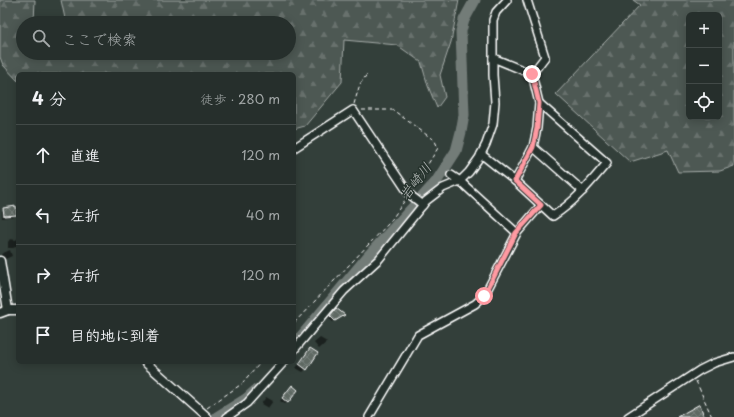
<!DOCTYPE html>
<html lang="ja">
<head>
<meta charset="utf-8">
<style>
	body { margin:0; font-family:"Playpen Sans","Klee One",sans-serif; background:#323b38; color:#f1f3f6 }
	.controls { position:absolute; right:12px; top:12px; display:grid; overflow:hidden; border-radius:6px; box-shadow:0 2px 10px #0003 }
	.controls button { width:36px; height:36px; display:grid; place-items:center; padding:0; border:0; border-bottom:1px solid #424a48; background:#262f2c; color:#f1f3f6; font:20px sans-serif }
	.stop { position:absolute; width:12px; height:12px; margin:-9px; border:3px solid #ff9aa2; border-radius:50%; background:#fff }
	.stop.end { background:#ff9aa2; border-color:#fff; box-shadow:0 1px 4px #0008 }
	.list { margin:0; padding:0; list-style:none }
	h2 { display:flex; justify-content:space-between; align-items:center; height:52px; margin:0; padding:0 16px; font-size:17px }
	h2 small { font-size:13px; font-weight:400; color:#a4a9a9 }
	.list li { display:grid; grid-template-columns:26px 1fr auto; gap:12px; align-items:center; box-sizing:border-box; height:60px; padding:0 16px; border-top:1px solid #424a48 }
	.list b { display:block; font-size:15px; white-space:nowrap }
	.list em { font-size:13px; font-style:normal; color:#a4a9a9 }
	.icon { flex:none; width:22px; height:22px; fill:none; stroke:currentColor; stroke-width:2; stroke-linecap:round; stroke-linejoin:round }
	.map { position:relative; flex:none; width:734px; height:417px; overflow:hidden }
	.search { position:absolute; background:#262f2c; box-shadow:0 2px 10px #0003; left:16px; top:16px; width:280px; height:44px; display:flex; align-items:center; gap:10px; box-sizing:border-box; padding:0 14px; border-radius:22px; color:#a4a9a9; font-size:15px }
	.panel { position:absolute; background:#262f2c; box-shadow:0 2px 10px #0003; left:16px; top:72px; width:280px; height:292px; border-radius:6px }
	.map>svg:first-child { display:block }
</style>
</head>
<body>
<div class="map">
<svg width="734" height="417" viewBox="0 0 734 417">
	<defs>
		<pattern id="forest-firs" width="22" height="20" patternUnits="userSpaceOnUse"><rect width="22" height="20" fill="#4d5853"/><path d="M5 1l3.5 6h-7zM16 11l3.5 6h-7z" fill="#68716d"/></pattern>
		<pattern id="building-cross-hatch" width="8" height="8" patternUnits="userSpaceOnUse"><rect width="8" height="8" fill="#5f6964"/><path d="M0 0l8 8M0 8l8-8" fill="none" stroke="#77807b"/></pattern>
	</defs>
	<rect width="100%" height="100%" fill="#333f3a"/>
	<filter id="ink" filterUnits="userSpaceOnUse"><feTurbulence type="fractalNoise" baseFrequency=".025" numOctaves="2"/><feDisplacementMap in="SourceGraphic" scale="8" xChannelSelector="R" yChannelSelector="G"/><feConvolveMatrix kernelMatrix="1 2 1 2 8 2 1 2 1" color-interpolation-filters="sRGB"/></filter>
	<g filter="url(#ink)">
		<!-- forest -->
		<g fill="url(#forest-firs)" stroke="#a6aca9" fill-rule="evenodd">
			<polygon points="0,0 35,0 34,23 23,23 23,53 289,53 289,23 66,23 61,0 459,0 451,42 440,75 445,97 437,108 428,86 421,62 397,45 344,40 342,82 305,126 294,129 294,74 18,74 18,81 3,65 0,57"/>
			<path d="M633 0H734V166L720 171 678 172 668 150 630 162 556 94 640 5ZM689 15H719V117H689Z"/>
		</g>
		<!-- shadow -->
		<g fill="#0007">
			<polygon points="4,209 16,214 14,216 2,218 2,211"/>
			<polygon points="18,238 18,246 13,248 8,248 8,242 10,239 16,240"/>
			<polygon points="10,250 12,256 3,260 1,254"/>
			<polygon points="336,309 341,317 333,322 328,318"/>
			<polygon points="320,338 327,342 319,349 314,343"/>
			<polygon points="310,349 306,369 303,372 296,368"/>
			<polygon points="290,388 296,390 285,404 280,401"/>
			<polygon points="266,397 273,401 268,408 261,404"/>
		</g>
		<g fill="none" stroke-linecap="round" stroke-linejoin="round">
			<!-- river -->
			<g stroke="#737b78" stroke-width="11">
				<polyline points="294,345 369,255 426,193 436,182 456,151 461,132 464,115 461,31 464,20 475,0"/>
				<polyline points="217,417 246,399 256,390"/>
			</g>
		</g>
		<!-- building -->
		<g fill="url(#building-cross-hatch)" stroke="#fff">
			<polygon points="16,206 17,215 4,216 3,208"/>
			<polygon points="336,308 345,315 335,321 330,316"/>
			<polygon points="310,348 318,353 307,370 299,364"/>
			<polygon points="292,385 298,390 288,403 282,398"/>
			<polygon points="700,404 704,417 677,417"/>
		</g>
		<g fill="none" stroke-linecap="round" stroke-linejoin="round">
			<!-- minor casing -->
			<g stroke="#fff" stroke-width="10">
				<g id="minor">
					<polyline points="493,58 532,74 545,57 527,0"/>
					<polyline points="533,147 583,191"/>
					<polyline points="294,148 353,110 409,194 423,205"/>
					<path d="M481 154 515 181 553 216C575 202 591 182 607 163L539 103"/>
					<polyline points="451,175 460,181 517,233"/>
					<polyline points="515,181 533,147 537,128 539,103 532,74"/>
					<polyline points="294,350 344,291 379,259 426,201 443,188 460,181 469,172 479,158 486,144 493,124 495,102 493,75 493,20 496,12 507,0"/>
					<polyline points="227,417 247,403 284,362"/>
					<polyline points="369,417 418,335 475,304 484,296 517,233 541,205"/>
					<polyline points="628,417 700,370 714,363 734,357"/>
				</g>
			</g>
			<!-- tertiary casing -->
			<g stroke="#fff" stroke-width="11">
				<g id="tertiary">
					<polyline points="0,261 8,310"/>
					<polyline points="0,313 8,310 18,310"/>
					<polyline points="145,362 207,417"/>
				</g>
			</g>
			<!-- path -->
			<g stroke="#fff" stroke-width="1" stroke-dasharray="4 3" stroke-linecap="butt">
				<polyline points="354,104 360,84 368,73"/>
				<polyline points="362,110 393,110 435,141 438,148 413,188"/>
				<polyline points="294,323 390,222 405,200"/>
				<polyline points="696,381 712,417"/>
				<polyline points="207,408 243,383 261,362"/>
			</g>
			<!-- minor -->
			<use href="#minor" stroke="#26332d" stroke-width="7"/>
			<!-- tertiary -->
			<use href="#tertiary" stroke="#26332d" stroke-width="8"/>
		</g>
	</g>
	<g fill="none" stroke-linecap="round" stroke-linejoin="round" filter="url(#ink)">
		<!-- route -->
		<polyline stroke="#ff9aa2" stroke-width="5" points="484,296 516,233 541,205 515,181 533,147 537,128 539,103 532,74"/>
	</g>
	<g text-anchor="middle" dominant-baseline="central" stroke-width="3" stroke-linejoin="round" paint-order="stroke">
		<!-- water labels -->
		<g font-size="14" font-style="italic" fill="#b9bdbc" stroke="#26332d">
			<text transform="translate(415 181) rotate(-52)">岩崎川</text>
		</g>
	</g>
</svg>
<div class="controls">
<button>+</button>
<button>−</button>
<button><svg class="icon" aria-label="locate" viewBox="0 0 24 24"><circle cx="12" cy="12" r="6"/><path d="M12 2v4M12 18v4M2 12h4M18 12h4"/></svg></button>
</div>
<div class="stop" style="left:484px;top:296px"></div>
<div class="stop end" style="left:532px;top:74px"></div>
<div class="search"><svg class="icon" aria-label="search" viewBox="0 0 24 24"><circle cx="10" cy="10" r="6"/><path d="M15 15l6 6"/></svg>ここで検索</div>
<section class="panel">
<h2>4 分<small>徒歩 · 280 m</small></h2>
<ul class="list">
<li><svg class="icon" aria-label="ahead" viewBox="0 0 24 24"><path d="M12 20V5M6 11l6-6 6 6"/></svg><div><b>直進</b></div><em>120 m</em></li>
<li><svg class="icon" aria-label="left" viewBox="0 0 24 24"><path d="M17 20v-9H6M10 6l-5 5 5 5"/></svg><div><b>左折</b></div><em>40 m</em></li>
<li><svg class="icon" aria-label="right" viewBox="0 0 24 24"><path d="M7 20v-9h11M14 6l5 5-5 5"/></svg><div><b>右折</b></div><em>120 m</em></li>
<li><svg class="icon" aria-label="arrive" viewBox="0 0 24 24"><path d="M6 21V4h12l-3 4 3 4H6"/></svg><div><b>目的地に到着</b></div></li>
</ul>
</section>
</div>
</body>
</html>
